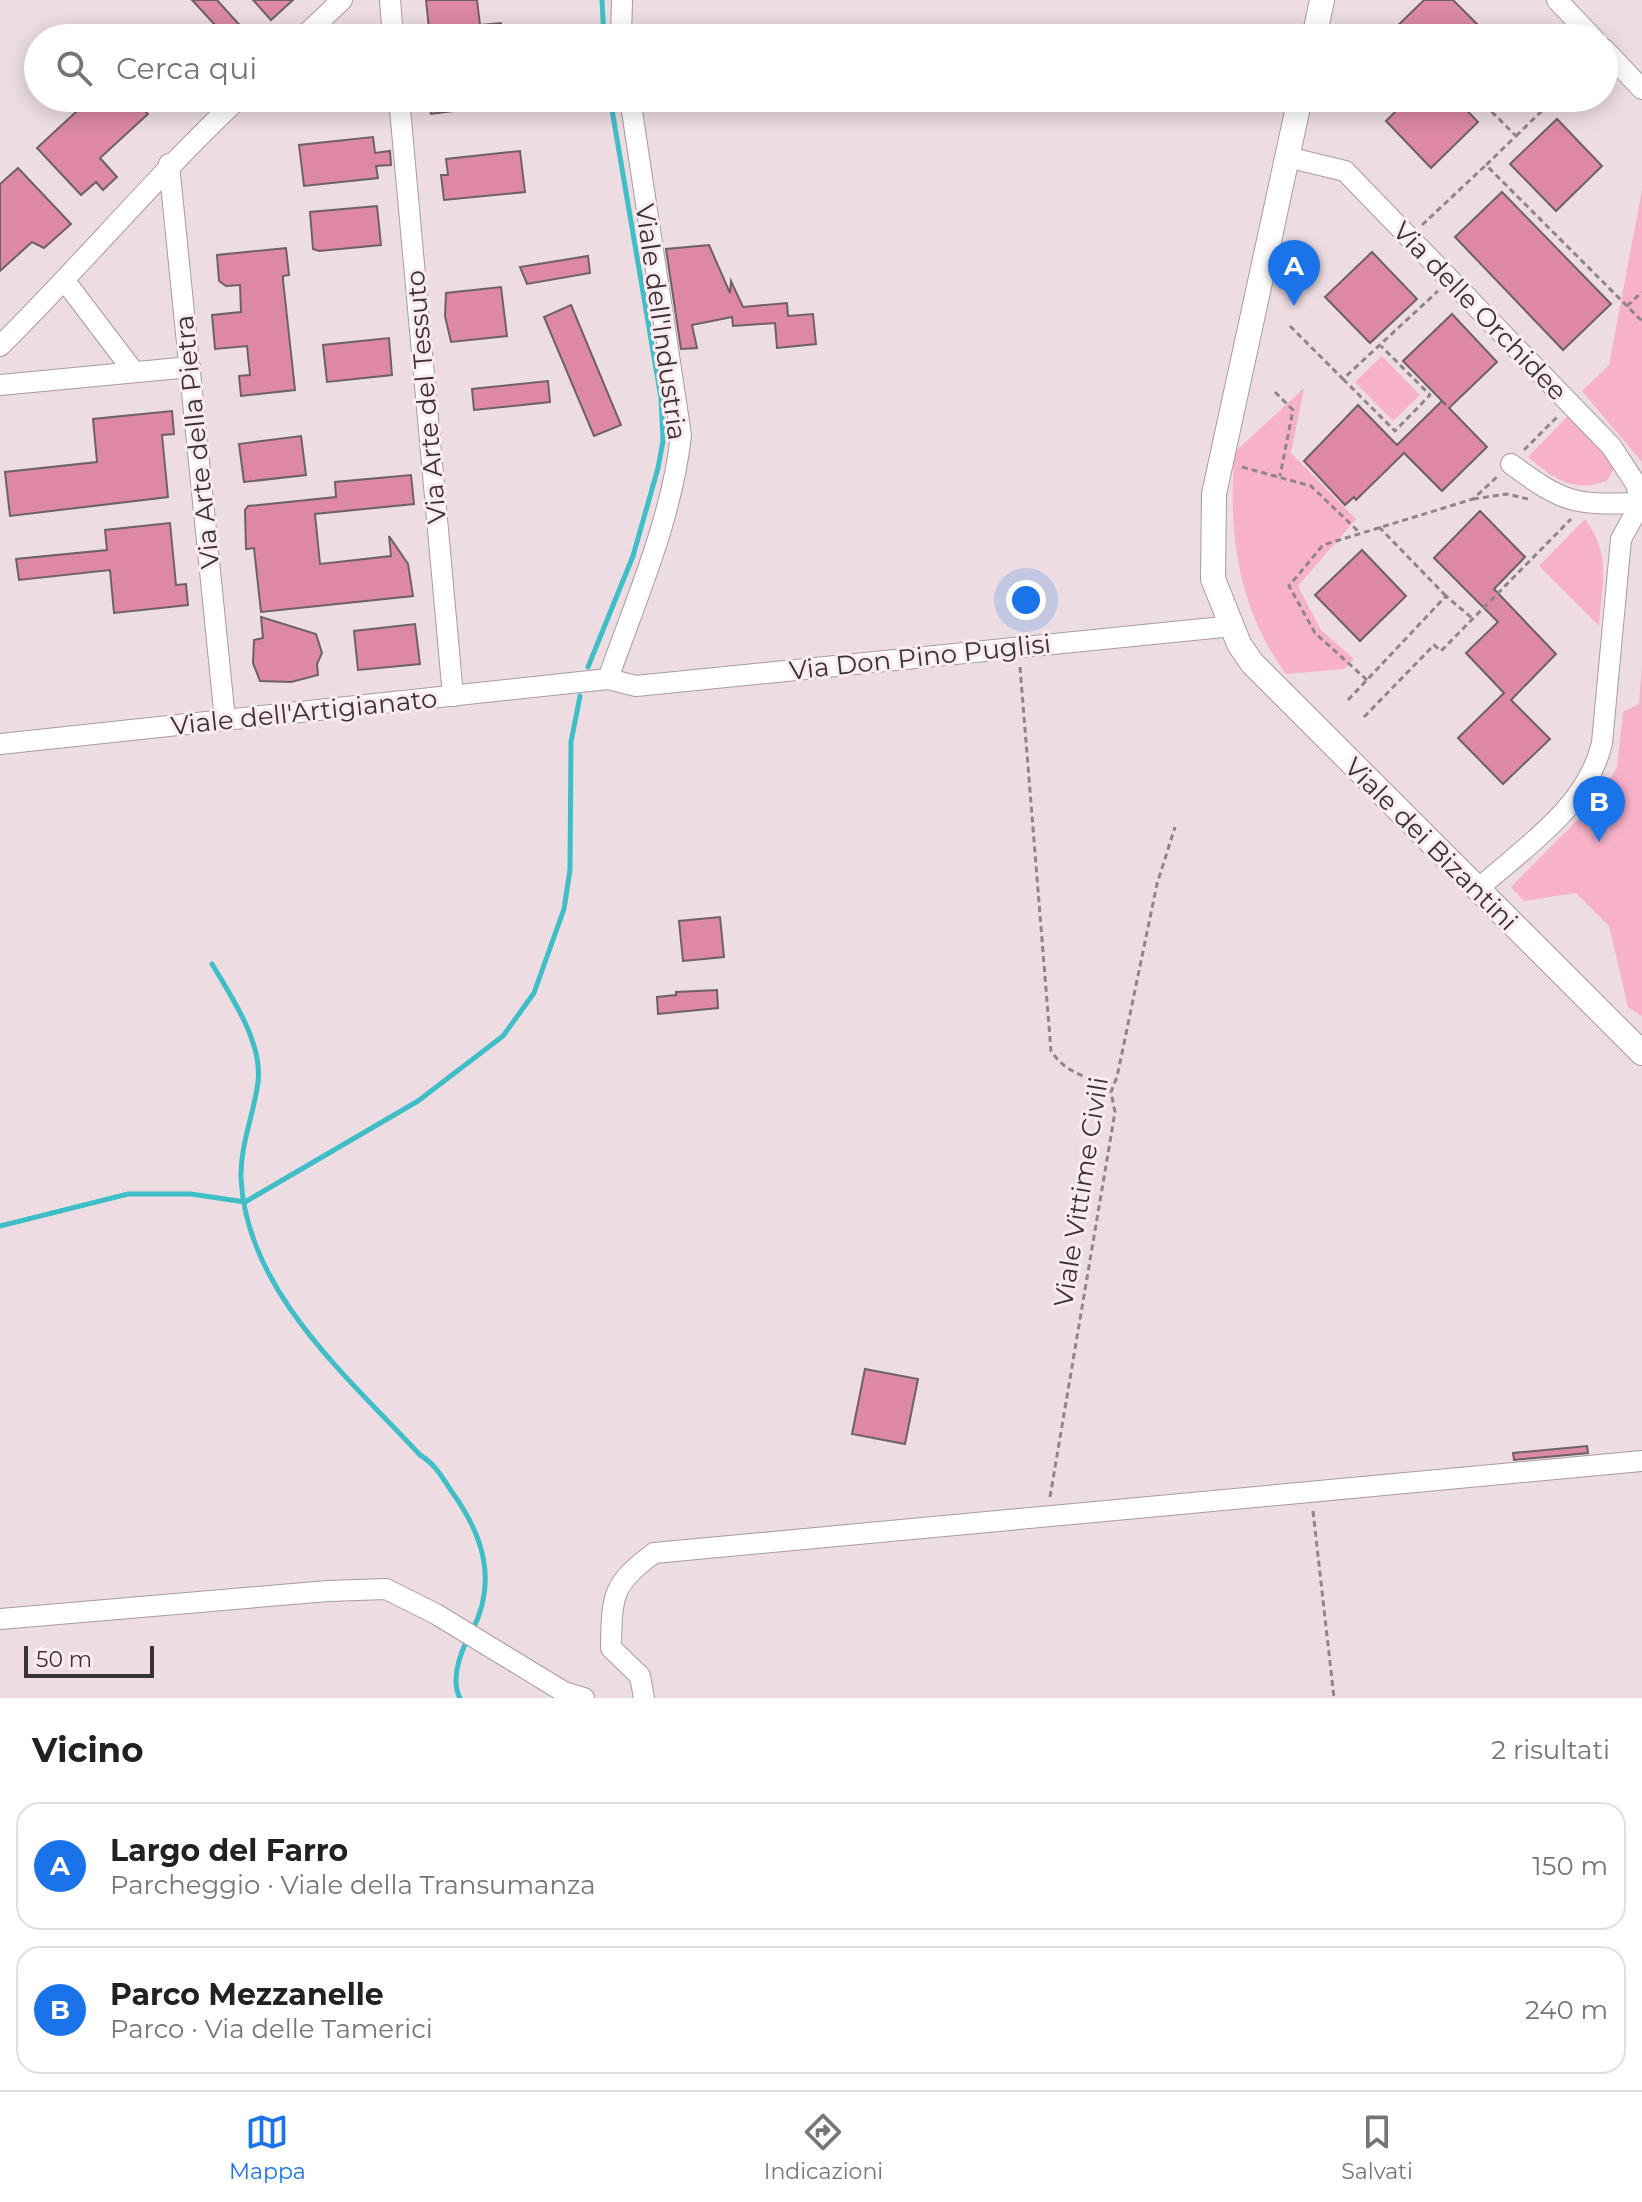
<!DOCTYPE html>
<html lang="it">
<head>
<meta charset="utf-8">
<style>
	body { margin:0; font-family:Montserrat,sans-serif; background:#f2f2f2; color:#202124 }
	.scale { position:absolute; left:24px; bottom:20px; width:130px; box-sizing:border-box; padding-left:8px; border:4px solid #393334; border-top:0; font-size:22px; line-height:28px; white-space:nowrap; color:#393334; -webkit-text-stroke:6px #fbeaef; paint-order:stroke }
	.you { position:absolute; left:1026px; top:600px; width:28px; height:28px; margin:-20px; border:6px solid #fff; border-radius:50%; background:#1a73e8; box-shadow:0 0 0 12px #1a73e833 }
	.badge { display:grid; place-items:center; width:52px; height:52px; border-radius:50%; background:#1a73e8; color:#fff; font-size:26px; font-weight:700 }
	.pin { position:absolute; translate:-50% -66px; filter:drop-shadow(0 2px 4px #0008) }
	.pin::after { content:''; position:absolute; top:42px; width:28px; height:24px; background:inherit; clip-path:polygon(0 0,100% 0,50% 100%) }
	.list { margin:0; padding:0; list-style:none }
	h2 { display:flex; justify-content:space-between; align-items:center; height:104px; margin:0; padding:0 32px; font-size:34px }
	h2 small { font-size:26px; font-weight:400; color:#757577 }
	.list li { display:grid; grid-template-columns:52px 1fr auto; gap:24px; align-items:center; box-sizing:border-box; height:128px; margin:0 16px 16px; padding:0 16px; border:2px solid #e0e0e0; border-radius:24px }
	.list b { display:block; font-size:30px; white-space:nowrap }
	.list p { margin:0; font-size:26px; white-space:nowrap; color:#757577 }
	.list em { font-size:26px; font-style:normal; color:#757577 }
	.icon { flex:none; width:44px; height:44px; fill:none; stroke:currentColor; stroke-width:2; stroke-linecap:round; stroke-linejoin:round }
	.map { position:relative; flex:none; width:1642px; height:1698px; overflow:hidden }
	.search { position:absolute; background:#fff; box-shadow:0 4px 20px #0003; left:24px; right:24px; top:24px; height:88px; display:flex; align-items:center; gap:20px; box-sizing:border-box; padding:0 28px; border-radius:44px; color:#757577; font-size:30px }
	.sheet { height:392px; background:#fff }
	nav { display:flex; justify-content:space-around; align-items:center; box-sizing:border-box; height:112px; border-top:2px solid #e0e0e0; background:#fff; font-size:22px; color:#757577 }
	nav a { display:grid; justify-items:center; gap:4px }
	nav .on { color:#1a73e8 }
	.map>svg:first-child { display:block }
</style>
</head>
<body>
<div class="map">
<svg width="1642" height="1698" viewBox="0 0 1642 1698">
	<rect width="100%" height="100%" fill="#eddde2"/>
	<!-- green -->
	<g fill="#f7b1c9">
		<polygon points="1642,190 1642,462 1582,391 1609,365"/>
		<polygon points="1382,356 1420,395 1393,421 1355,382"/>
		<path d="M1304 388 1291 453 1356 519 1298 586 1321 630 1354 659 1344 669 1286 674C1238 609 1227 530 1235 452Z"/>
		<path d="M1568 416 1615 466 1607 481C1573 493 1554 479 1528 457Z"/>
		<path d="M1585 519C1612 556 1602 583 1599 626L1539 566Z"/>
		<polygon points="1642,666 1642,1015 1641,1016 1628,1007 1609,926 1576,893 1524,901 1511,887 1600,797 1617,767 1623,712 1639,704"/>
	</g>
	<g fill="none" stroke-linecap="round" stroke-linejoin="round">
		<!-- stream -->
		<g stroke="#40bec7" stroke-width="5">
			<polyline points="602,0 604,38"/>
			<polyline points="588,667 633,556 658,468 663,441 661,398 610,98"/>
			<path d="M212 964C231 996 263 1043 258 1082 254 1114 240 1145 241 1178 246 1291 349 1378 420 1455 435 1464 442 1477 452 1492 483 1535 498 1581 472 1631"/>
			<polyline points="0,1226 128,1194 191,1194 245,1202 418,1101 503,1036 534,993 564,909 570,870 571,742 580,696"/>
			<path d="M460 1698C451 1681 459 1657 467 1640"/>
		</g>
	</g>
	<!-- building -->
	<g fill="#dc88a6" stroke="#6e6165" stroke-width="2">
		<polygon points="192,0 217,0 245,31 238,38 227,38"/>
		<polygon points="253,0 293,0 271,20"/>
		<polygon points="426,0 477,0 480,25 501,23 503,38 430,38"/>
		<polygon points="1424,0 1453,0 1491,38 1385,38"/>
		<polygon points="91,98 132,98 148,114 100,158 117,177 103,190 96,182 81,195 37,148"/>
		<polygon points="429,98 484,98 485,107 431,114"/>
		<polygon points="1409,98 1455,98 1478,122 1431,168 1386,121"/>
		<polygon points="1557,119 1602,166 1556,211 1510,164"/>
		<polygon points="373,137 375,153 390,151 391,165 376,166 378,178 304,186 299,145"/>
		<polygon points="520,151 525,192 444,200 441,175 448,175 446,159"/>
		<polygon points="18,168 71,224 44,248 32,242 0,271 0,184"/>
		<polygon points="1502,192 1611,304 1563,350 1455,237"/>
		<polygon points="377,206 381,245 319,251 313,249 310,212"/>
		<polygon points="709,245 730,293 731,281 743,307 787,303 788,316 813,314 816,344 777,348 775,323 733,326 732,317 692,325 697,348 681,349 666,249"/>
		<polygon points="286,248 289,275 283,276 283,280 295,390 241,396 239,376 250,375 247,346 215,349 212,315 241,312 240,285 226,286 219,281 217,255"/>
		<polygon points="1372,252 1417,299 1370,343 1325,297"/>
		<polygon points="588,256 590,273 527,284 520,267"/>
		<polygon points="501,287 507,336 451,342 445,316 446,293"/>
		<polygon points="571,305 621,425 594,436 544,317"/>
		<polygon points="1452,314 1497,362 1449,408 1487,447 1442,491 1404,453 1356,500 1354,497 1345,505 1304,461 1358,405 1397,445 1442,401 1446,405 1403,361"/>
		<polygon points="389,338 392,375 327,382 323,345"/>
		<polygon points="548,381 550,402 474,410 472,389"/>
		<polygon points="172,411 174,434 162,435 168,497 10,516 5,472 97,462 93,419"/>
		<polygon points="301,436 306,475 244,482 239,444"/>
		<polygon points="411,475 414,504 315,514 320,564 391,556 389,536 408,564 413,596 261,612 254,548 246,549 245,510 248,506 336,497 335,482"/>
		<polygon points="1480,511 1525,557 1494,589 1556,654 1511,700 1550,739 1503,784 1458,738 1504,693 1466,653 1498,622 1434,558"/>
		<polygon points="170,523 176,585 186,584 188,605 114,613 110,570 19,580 16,559 107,550 105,530"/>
		<polygon points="1362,550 1406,596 1360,641 1315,595"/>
		<polygon points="261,617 316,634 322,653 317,664 318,675 291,682 260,681 253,663 254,640 263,638"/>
		<polygon points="415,624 420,664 358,670 354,631"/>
		<polygon points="720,917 724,957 683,961 679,921"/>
		<polygon points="717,990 718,1008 658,1014 657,997 676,995 676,992"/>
		<polygon points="865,1369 918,1379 905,1444 852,1434"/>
		<polygon points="1587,1446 1588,1453 1514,1460 1513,1453"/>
	</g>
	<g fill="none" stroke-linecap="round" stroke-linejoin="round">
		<!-- minor casing -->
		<g stroke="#aa9a9f" stroke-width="22">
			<g id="minor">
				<polyline points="390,0 393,38"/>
				<polyline points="1557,0 1593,38"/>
				<polyline points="302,38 342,0"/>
				<polyline points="621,38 622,0"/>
				<polyline points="1604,49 1642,89"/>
				<polyline points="399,98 453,696"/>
				<polyline points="1287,157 1345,171 1611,446 1636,484 1642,507"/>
				<polyline points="169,164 225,720"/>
				<polyline points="65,281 134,372"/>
				<path d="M0 346C82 265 155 177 239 98"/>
				<polyline points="0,385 190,367"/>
				<path d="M1511 464C1565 504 1574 505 1641 503"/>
				<path d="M608 679C636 599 672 519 681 435L630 98"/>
				<polyline points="0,744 608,679 636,686 1233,626"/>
				<path d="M1477 890C1524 847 1587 808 1602 743L1621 539 1641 503"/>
				<polyline points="0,1619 328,1591 386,1589 436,1614 564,1692 584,1698"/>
				<path d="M644 1698 640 1676 611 1648C612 1596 611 1585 654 1553L1642 1461"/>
			</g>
		</g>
		<!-- tertiary casing -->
		<g stroke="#aa9a9f" stroke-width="26">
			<g id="tertiary">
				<polyline points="1314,38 1322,0"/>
				<polyline points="1300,98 1214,494 1213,579 1239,644 1252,663 1642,1053"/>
			</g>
		</g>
		<!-- path -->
		<g stroke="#908588" stroke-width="3" stroke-dasharray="6 4" stroke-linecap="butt">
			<polyline points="1483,98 1480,100 1516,136 1486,165 1642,321"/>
			<polyline points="1516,136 1555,98"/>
			<polyline points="1422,225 1486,165"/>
			<polyline points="1627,306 1642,292"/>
			<polyline points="1290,326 1343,379 1438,291"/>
			<polyline points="1343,379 1395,431 1430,395 1381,346"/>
			<polyline points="1275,392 1293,410 1280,476"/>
			<polyline points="1524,450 1558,416"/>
			<polyline points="1242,467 1311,486 1360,533"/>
			<polyline points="1473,499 1507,494 1528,499"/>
			<polyline points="1379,527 1446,596"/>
			<path d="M1020 667 1051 1051C1070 1078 1086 1072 1111 1092"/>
			<polyline points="1367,680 1315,633 1289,586 1323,545 1473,499 1499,475"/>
			<polyline points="1348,700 1446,596 1473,619"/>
			<polyline points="1364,717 1434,645 1441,651 1571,519"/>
			<polyline points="1050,1497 1115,1112 1111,1092 1117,1077 1157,884 1175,827"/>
			<polyline points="1313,1511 1334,1698"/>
		</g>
		<!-- minor -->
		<use href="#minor" stroke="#fff" stroke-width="20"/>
		<!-- tertiary -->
		<use href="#tertiary" stroke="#fff" stroke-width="24"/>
	</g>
	<g text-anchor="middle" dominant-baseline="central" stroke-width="6" stroke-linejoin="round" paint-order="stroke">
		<!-- street labels -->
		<g font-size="26" fill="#393334" stroke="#fbeaef">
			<text transform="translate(1480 311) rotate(46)">Via delle Orchidee</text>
			<text transform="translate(661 322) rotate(82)">Viale dell'Industria</text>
			<text transform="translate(426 397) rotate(-95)">Via Arte del Tessuto</text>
			<text transform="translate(197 442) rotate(-96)">Via Arte della Pietra</text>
			<text transform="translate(920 657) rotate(-6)">Via Don Pino Puglisi</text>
			<text transform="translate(304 712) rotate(-6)">Viale dell'Artigianato</text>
			<text transform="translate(1431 844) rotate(45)">Viale dei Bizantini</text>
			<text transform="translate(1081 1192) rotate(-81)">Viale Vittime Civili</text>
		</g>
	</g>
</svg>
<div class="scale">50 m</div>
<div class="you"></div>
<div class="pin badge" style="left:1294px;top:306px">A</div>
<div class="pin badge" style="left:1599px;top:842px">B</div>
<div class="search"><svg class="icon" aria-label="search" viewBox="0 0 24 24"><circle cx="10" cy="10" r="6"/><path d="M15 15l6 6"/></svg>Cerca qui</div>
</div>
<section class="sheet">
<h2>Vicino<small>2 risultati</small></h2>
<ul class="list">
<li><span class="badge">A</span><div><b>Largo del Farro</b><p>Parcheggio · Viale della Transumanza</p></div><em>150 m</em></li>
<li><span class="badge">B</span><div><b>Parco Mezzanelle</b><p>Parco · Via delle Tamerici</p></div><em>240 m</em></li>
</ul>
</section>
<nav>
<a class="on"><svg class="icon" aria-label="map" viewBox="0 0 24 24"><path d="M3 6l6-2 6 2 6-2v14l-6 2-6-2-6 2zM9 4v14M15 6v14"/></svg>Mappa</a>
<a><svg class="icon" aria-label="directions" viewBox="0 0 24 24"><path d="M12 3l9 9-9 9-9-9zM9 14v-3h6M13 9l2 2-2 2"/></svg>Indicazioni</a>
<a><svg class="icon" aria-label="saved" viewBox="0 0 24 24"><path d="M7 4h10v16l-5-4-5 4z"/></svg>Salvati</a>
</nav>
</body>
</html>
